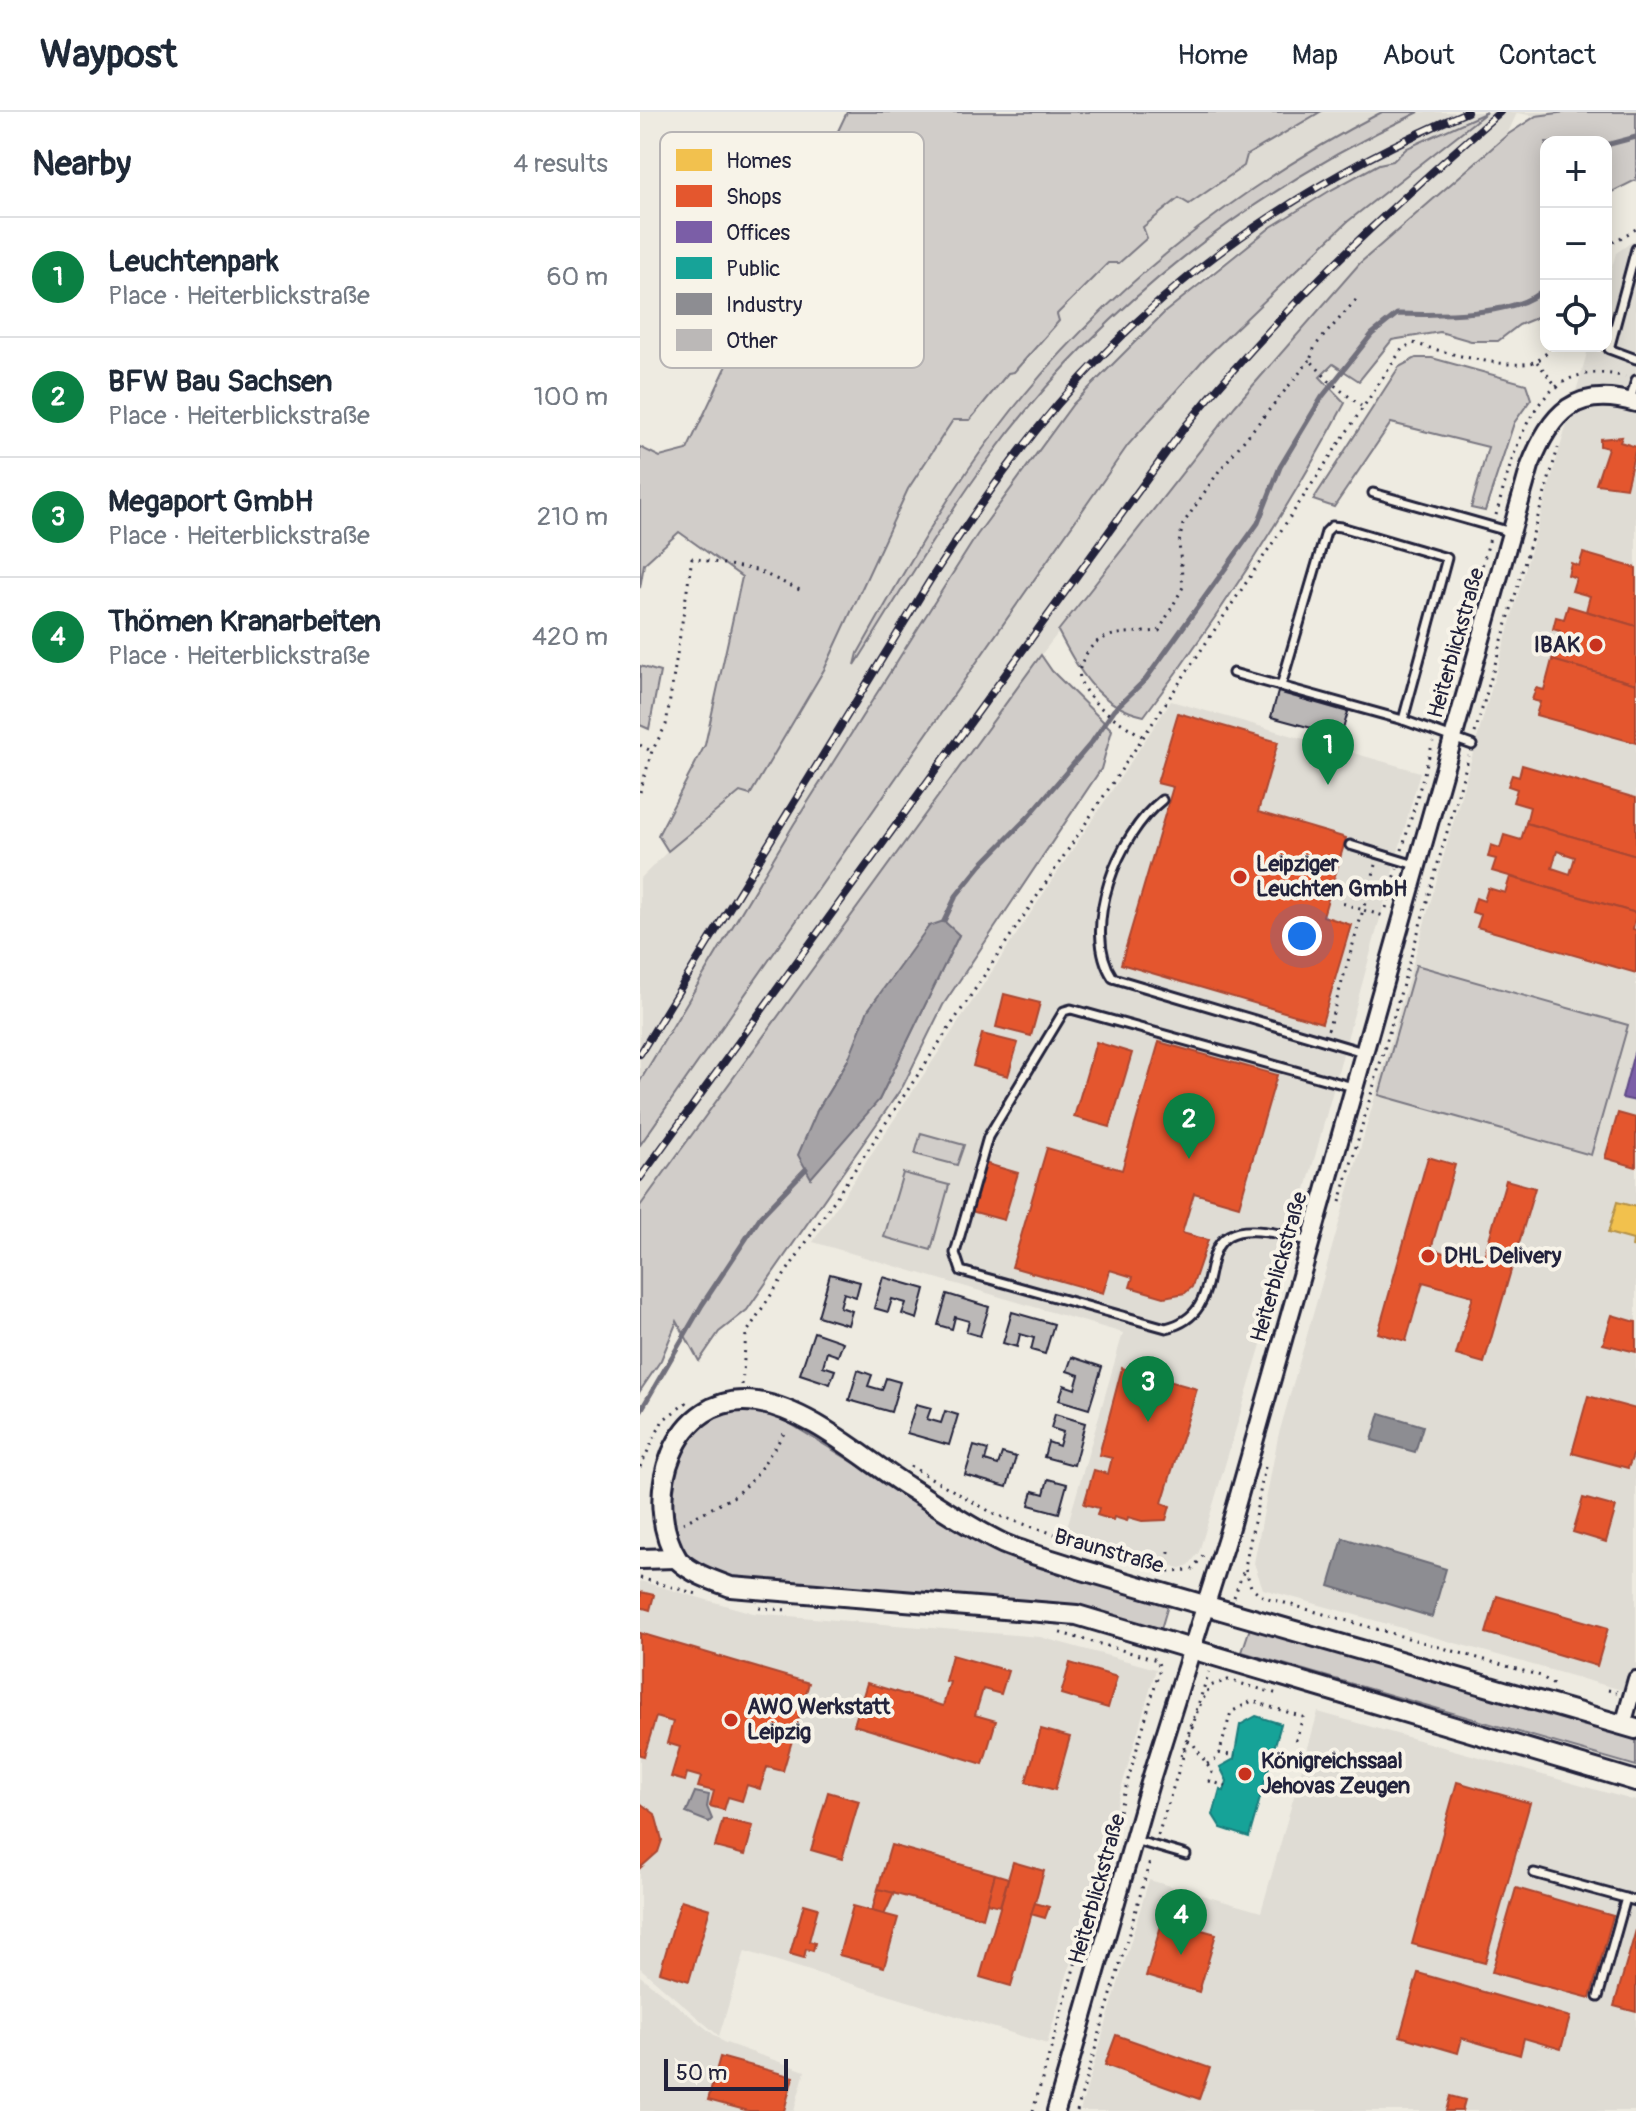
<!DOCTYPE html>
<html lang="en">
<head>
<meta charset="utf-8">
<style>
	body { margin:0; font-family:Pangolin,sans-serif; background:#f2f2f3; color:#1f2937 }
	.controls { position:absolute; right:24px; top:24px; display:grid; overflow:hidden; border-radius:16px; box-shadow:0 4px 20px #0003 }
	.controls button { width:72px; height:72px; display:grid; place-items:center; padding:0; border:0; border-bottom:2px solid #e0e1e3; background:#fff; color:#1f2937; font:40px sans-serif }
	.scale { position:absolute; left:24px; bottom:20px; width:124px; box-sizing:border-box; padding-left:8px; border:4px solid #22223b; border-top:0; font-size:22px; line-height:28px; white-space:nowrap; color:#22223b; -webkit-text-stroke:6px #f7f3e8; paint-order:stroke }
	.you { position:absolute; left:662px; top:824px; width:28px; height:28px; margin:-20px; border:6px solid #fff; border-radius:50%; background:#1a73e8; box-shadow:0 0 0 12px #1a73e833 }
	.badge { display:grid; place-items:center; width:52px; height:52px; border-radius:50%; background:#0b8043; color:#fff; font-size:26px; font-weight:700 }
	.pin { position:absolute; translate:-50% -66px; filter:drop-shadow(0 2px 4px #0008) }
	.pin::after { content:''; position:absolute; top:42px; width:28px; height:24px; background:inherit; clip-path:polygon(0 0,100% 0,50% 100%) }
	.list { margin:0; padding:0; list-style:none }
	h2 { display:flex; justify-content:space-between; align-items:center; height:104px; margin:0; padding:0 32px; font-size:34px }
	h2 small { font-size:26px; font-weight:400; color:#747a83 }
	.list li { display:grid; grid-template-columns:52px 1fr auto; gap:24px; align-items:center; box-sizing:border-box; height:120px; padding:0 32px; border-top:2px solid #e0e1e3 }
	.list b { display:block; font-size:30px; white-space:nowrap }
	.list p { margin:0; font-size:26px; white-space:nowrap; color:#747a83 }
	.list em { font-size:26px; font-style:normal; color:#747a83 }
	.icon { flex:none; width:44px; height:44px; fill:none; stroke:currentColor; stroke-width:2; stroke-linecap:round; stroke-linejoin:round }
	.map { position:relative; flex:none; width:996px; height:1999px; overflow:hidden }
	header { display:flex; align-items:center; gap:48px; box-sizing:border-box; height:112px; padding:0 40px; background:#fff; border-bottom:2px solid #e0e1e3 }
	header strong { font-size:38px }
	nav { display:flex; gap:44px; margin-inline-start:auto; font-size:28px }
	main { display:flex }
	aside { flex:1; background:#fff }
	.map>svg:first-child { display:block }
</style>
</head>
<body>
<header>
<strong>Waypost</strong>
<nav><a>Home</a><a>Map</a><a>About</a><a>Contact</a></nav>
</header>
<main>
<aside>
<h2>Nearby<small>4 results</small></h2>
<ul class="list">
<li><span class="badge">1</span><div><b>Leuchtenpark</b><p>Place · Heiterblickstraße</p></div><em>60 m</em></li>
<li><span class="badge">2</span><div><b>BFW Bau Sachsen</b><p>Place · Heiterblickstraße</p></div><em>100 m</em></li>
<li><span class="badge">3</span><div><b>Megaport GmbH</b><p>Place · Heiterblickstraße</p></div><em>210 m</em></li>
<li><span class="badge">4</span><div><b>Thömen Kranarbeiten</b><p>Place · Heiterblickstraße</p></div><em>420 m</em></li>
</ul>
</aside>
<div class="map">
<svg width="996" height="1999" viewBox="0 0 996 1999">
	<rect width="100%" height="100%" fill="#eeebe1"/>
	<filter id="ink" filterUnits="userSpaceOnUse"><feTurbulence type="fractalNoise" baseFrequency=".0125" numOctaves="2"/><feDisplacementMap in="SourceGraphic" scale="16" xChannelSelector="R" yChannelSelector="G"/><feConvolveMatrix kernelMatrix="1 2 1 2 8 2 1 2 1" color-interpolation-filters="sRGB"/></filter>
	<g filter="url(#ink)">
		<!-- built -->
		<g fill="#dfdcd4">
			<polygon points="651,0 845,0 767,36 753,49 739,52 691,78 631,115 564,165 433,292 337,423 154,712 0,969 0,767 28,739 100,680 111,682 185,556 268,377 313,308 442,158"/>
			<polygon points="847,0 926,0 896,4 877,1 867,23 720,151 595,294 401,543 0,1094 0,1033 488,333 564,247 707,110"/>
			<polygon points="996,127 996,1582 623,1477 614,1451 638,1325 949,234 966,234 966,176 976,141"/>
			<polygon points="531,589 780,660 651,1132 559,1440 549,1453 540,1456 425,1422 483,1221 173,1130"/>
			<polygon points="0,1469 113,1501 400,1525 516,1557 407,1932 105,1839 79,1924 0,1856"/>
			<polygon points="678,1600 996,1689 996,1999 440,1999 509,1768 621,1800"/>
			<polygon points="0,1864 83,1930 165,1959 154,1999 0,1999"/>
		</g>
		<!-- green -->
		<g fill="#d1cdc9" stroke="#7a7882" stroke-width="2" fill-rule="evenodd">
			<polygon points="207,0 680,0 607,43 604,54 549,92 539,86 503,115 507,126 479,151 468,151 417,202 419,209 374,260 368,261 330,308 313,308 268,377 185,556 110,683 100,680 28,739 18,723 65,633 102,465 39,420 4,452 0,476 0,335 20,345 47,338"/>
			<path d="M742 0H779C610 80 461 194 350 345 301 412 259 483 215 553L218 541C261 465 303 389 356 319 457 184 593 77 742 0Z"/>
			<polygon points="847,0 707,110 564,247 488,333 0,1033 0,969 154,712 337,423 433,292 525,200 631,115 691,78 739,52 753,49 767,36"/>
			<path d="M926 0H996V68L966 83V30H906V202L879 213 858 229H831L800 220 752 228 719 269 693 252 680 265 705 291C646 401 579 505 504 604 458 594 439 559 418 519L595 294 720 151 867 23 896 4Z"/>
			<polygon points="776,246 792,246 886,272 891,287 874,311 845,399 831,396 848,335 751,311 694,395 673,388 759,255"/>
			<path d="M401 543 412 559 472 618 461 657 303 893 263 974 107 1198 79 1220 59 1249 37 1209 21 1248 0 1279V1094ZM289 814 319 823 239 988 177 999Z"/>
			<polygon points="0,554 20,560 9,617 0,613"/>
			<polygon points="776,853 988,913 951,1043 739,983"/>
			<polygon points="281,1021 324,1033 317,1053 275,1042"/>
			<polygon points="263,1061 309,1073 291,1138 244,1125"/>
			<path d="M106 1297 139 1305 342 1429 529 1490 521 1517 439 1496 92 1467 59 1454 31 1426V1341C54 1316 71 1300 106 1297Z"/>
			<polygon points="611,1513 996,1624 996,1654 602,1540"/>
		</g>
		<!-- water -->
		<g fill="#a6a3a6" stroke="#716f7b" stroke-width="2">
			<polygon points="304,809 319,823 239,988 171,1066 158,1043 177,999 208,948 228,898 289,814"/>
			<polygon points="55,1680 69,1683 67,1695 72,1707 69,1710 46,1701"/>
		</g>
		<!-- homes -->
		<polygon fill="#f2c14e" stroke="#b49148" stroke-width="2" points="977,1090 996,1095 996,1136 992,1135 993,1128 968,1121"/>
		<!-- shops -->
		<g fill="#e4572e" stroke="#aa4732" stroke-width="2" fill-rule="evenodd">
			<polygon points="982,325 980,330 996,335 986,376 956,372 968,336 960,334 960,327"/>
			<polygon points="943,441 996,456 996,514 946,499 950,484 932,479 936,466 928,463 931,451 939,454"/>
			<polygon points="928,494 996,514 996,572 912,548 920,519 913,517 916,505 924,507"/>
			<polygon points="912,548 996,572 996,631 896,603 900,590 892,588 896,576 904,578"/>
			<polygon points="538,601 638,630 618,700 706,726 683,804 711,813 682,911 481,852 533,675 517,671"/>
			<polygon points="882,653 996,686 996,743 886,711 890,695 873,690 877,677 868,674 872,663 879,665"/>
			<path d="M886 711 996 743V801L852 759 856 747 848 745 851 733 860 736 864 723 881 728ZM917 739 935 745 930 762 912 756Z"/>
			<polygon points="870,765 996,801 993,817 996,818 996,861 837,815 841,803 832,800 836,786 844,789 848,776 865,781"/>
			<polygon points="364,882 400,891 391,924 356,915"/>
			<polygon points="342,922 378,931 368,964 333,954"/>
			<polygon points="456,930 492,941 470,1015 434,1005"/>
			<polygon points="519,930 637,963 599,1094 554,1081 542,1121 568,1128 552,1175 545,1181 524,1185 490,1175 493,1165 470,1158 463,1181 372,1155 407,1036 482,1058"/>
			<polygon points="978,1001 996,1006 996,1055 965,1046"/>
			<polygon points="788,1045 815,1053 791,1137 842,1152 866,1068 895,1076 844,1251 816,1243 833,1184 783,1170 766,1229 738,1221"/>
			<polygon points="344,1051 378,1061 364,1108 331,1099"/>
			<polygon points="972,1203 996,1210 996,1240 963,1232"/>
			<polygon points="482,1256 557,1277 522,1391 530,1394 526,1408 502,1409 488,1405 487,1409 474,1405 473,1408 457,1403 459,1396 444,1392 454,1358 468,1362 472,1346 459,1343"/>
			<polygon points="948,1284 996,1297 996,1336 988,1356 932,1341"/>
			<polygon points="943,1386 976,1395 966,1430 933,1420"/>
			<polygon points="1,1480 14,1483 10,1498 0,1495"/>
			<polygon points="857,1484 968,1516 957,1554 846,1521"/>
			<polygon points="0,1521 169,1571 143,1659 127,1655 120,1677 107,1673 102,1689 88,1685 84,1698 70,1694 74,1679 58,1675 61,1665 47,1661 45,1669 31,1665 40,1635 27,1631 33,1610 16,1605 4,1644 0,1643"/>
			<polygon points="312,1543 368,1559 361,1582 343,1577 335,1603 356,1609 343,1652 214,1613 227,1571 303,1594 310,1570 305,1569"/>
			<polygon points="430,1551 477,1565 468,1596 421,1582"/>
			<polygon points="401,1617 430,1625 415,1678 386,1670"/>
			<polygon points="817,1670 890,1691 845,1851 772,1832"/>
			<polygon points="188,1680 219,1689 202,1747 171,1738"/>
			<polygon points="0,1691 15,1702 22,1728 18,1740 0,1756"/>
			<polygon points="83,1707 113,1714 105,1743 75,1735"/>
			<polygon points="251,1733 355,1762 343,1806 238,1777"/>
			<polygon points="373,1750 404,1759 371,1874 340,1865"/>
			<polygon points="355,1762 368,1766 360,1794 347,1791"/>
			<polygon points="876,1776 973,1804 950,1886 852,1860"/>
			<polygon points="238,1777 254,1781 244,1803 232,1799"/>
			<polygon points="41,1788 70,1797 49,1869 20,1860"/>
			<polygon points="395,1791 409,1795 405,1806 391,1802"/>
			<polygon points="164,1792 178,1796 169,1829 175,1831 173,1839 166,1837 164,1846 150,1842"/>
			<polygon points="213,1794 258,1806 244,1855 199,1843"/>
			<polygon points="523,1807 576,1822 559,1880 506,1864"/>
			<polygon points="996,1818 996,1900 974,1894"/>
			<polygon points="778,1861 930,1905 921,1937 884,1926 880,1943 822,1926 818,1941 760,1924"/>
			<polygon points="476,1923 570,1956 559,1987 465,1953"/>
			<polygon points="80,1945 153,1965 144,1999 109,1999 68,1988"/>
			<polygon points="810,1984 825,1988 822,1999 806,1999"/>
		</g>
		<!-- offices -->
		<polygon fill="#7b5ea7" stroke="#604c87" stroke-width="2" points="994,941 996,942 996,989 982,986"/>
		<!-- public -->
		<polygon fill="#17a398" stroke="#1a7c7c" stroke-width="2" points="616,1604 641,1612 609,1725 581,1716 573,1703 580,1677 584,1679 587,1669 580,1655 594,1647 600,1613"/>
		<!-- industry -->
		<g fill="#8d8d92" stroke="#6d6d78" stroke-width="2">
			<polygon points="740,1301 783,1314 775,1340 732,1328"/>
			<polygon points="703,1426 806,1457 792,1505 689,1474"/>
		</g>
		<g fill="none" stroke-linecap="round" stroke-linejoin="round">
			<!-- stream -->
			<g stroke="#716f7b" stroke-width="5">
				<polyline points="966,33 996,25"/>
				<path d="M304 809 316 784 341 753 389 704 452 630 474 598 506 567 618 411 640 355 682 285 732 222 757 202C795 203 880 205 906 175"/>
				<polyline points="0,1300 62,1193 121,1104 166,1057"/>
			</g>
		</g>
		<!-- building -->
		<g fill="#bbb8b7" stroke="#22223b" stroke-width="2">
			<polygon points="638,580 708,600 701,624 631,605"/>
			<polygon points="190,1162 220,1170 216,1185 204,1181 200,1195 212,1199 208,1213 178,1204"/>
			<polygon points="243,1165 285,1177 277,1207 262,1202 266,1191 252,1187 248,1200 234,1196"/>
			<polygon points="307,1182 349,1195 340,1224 326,1220 329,1209 315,1205 312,1217 298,1213"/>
			<polygon points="372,1200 414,1212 405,1242 391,1238 394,1226 380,1222 377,1235 363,1231"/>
			<polygon points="174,1220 203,1230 198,1244 187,1240 183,1254 195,1258 190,1272 160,1262"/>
			<polygon points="432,1245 462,1255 449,1297 419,1288 424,1273 435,1277 439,1263 427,1259"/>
			<polygon points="218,1258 232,1263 228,1274 242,1278 246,1266 260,1270 251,1300 209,1288"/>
			<polygon points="276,1292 291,1296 287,1307 301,1311 305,1299 318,1303 309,1333 267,1321"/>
			<polygon points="415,1302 445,1311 434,1353 404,1345 408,1330 419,1334 423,1320 411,1316"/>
			<polygon points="334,1334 348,1338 345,1349 358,1353 362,1341 376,1345 367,1375 325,1363"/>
			<polygon points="408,1367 427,1372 419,1401 389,1393 393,1379 404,1382"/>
		</g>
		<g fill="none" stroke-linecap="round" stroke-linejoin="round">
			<!-- service casing -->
			<g stroke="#22223b" stroke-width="13">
				<g id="service">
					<polyline points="996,137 969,237 996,247"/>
					<polyline points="990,289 996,268"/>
					<polyline points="733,381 871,420"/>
					<polyline points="593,561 763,608 832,633"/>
					<polyline points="641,574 686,420 692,414 701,415 807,446 763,608"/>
					<path d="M522 688C478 722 440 817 473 866L723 940"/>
					<polyline points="710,733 775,753"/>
					<path d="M669 1130C520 1083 609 1196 526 1216L321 1159 315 1141 348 1025 424 899 431 897 713 975"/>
					<polyline points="494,1728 546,1743"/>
					<polyline points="894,1761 996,1789"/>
					<polyline points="958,1885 986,1786"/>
				</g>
			</g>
			<!-- minor casing -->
			<g stroke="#22223b" stroke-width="20">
				<polyline id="minor" points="983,1613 996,1567"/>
			</g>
			<!-- tertiary casing -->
			<g stroke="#22223b" stroke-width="22">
				<path id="tertiary" d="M416 1999 512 1664 588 1422 890 354C911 301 935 273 996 291"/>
			</g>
			<!-- secondary casing -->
			<g stroke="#22223b" stroke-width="24">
				<g id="secondary">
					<polyline points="0,1447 35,1446"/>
					<path d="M996 1617 439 1457C415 1448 388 1442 364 1432 332 1417 300 1395 270 1376 223 1347 173 1299 117 1290 33 1277 0 1388 38 1448 53 1462 72 1468 91 1475L437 1503 996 1669"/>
				</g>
			</g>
			<!-- path -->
			<g stroke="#22223b" stroke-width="3" stroke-dasharray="2 6" stroke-linecap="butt">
				<polyline points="966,134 996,117"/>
				<polyline points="716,188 675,234 670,248 689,269 721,294"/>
				<polyline points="897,250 922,281"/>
				<path d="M856 403C874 340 894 240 985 265"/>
				<polyline points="799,607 850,426"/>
				<polyline points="835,621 918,336"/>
				<path d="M502 624C480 610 425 580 443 548 448 538 454 530 464 526 480 519 502 521 519 519L543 475 539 431 543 412 579 359 670 248"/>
				<polyline points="0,633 11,639"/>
				<polyline points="0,680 12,639 26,613 52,446 116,458 162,479"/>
				<polyline points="762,738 793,630"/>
				<polyline points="736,753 723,798 744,804"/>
				<polyline points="746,796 757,757"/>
				<polyline points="688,918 723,798 702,791"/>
				<polyline points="700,1090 829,644"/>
				<path d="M102 1273 106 1222 121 1198 762 237 773 231C800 239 869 259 894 250 901 248 908 239 913 234"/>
				<polyline points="270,1354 356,1403 528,1459 552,1458 564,1442"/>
				<polyline points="0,1355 23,1308 50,1288"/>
				<polyline points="625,1355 605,1455 611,1475 624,1485 901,1564 915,1574"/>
				<polyline points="43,1411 93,1385 114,1366 147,1317"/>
				<polyline points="524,1457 531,1434"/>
				<polyline points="0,1466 57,1482"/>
				<polyline points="594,1485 605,1455"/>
				<polyline points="119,1496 147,1498"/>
				<polyline points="968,1578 977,1580"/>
				<polyline points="548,1629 552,1630 572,1660 568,1672"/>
				<polyline points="579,1641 595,1644"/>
				<polyline points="541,1644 569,1560"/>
				<polyline points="567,1652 578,1646 591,1600 612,1589 663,1605 655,1631"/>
				<polyline points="569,1669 586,1674"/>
				<polyline points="518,1723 558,1597 570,1574 588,1568 638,1582"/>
				<polyline points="393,1999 520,1556 517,1548 417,1520"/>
				<polyline points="437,1999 511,1746"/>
			</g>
			<!-- service -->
			<use href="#service" stroke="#f7f3e8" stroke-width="7"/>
			<!-- minor -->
			<use href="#minor" stroke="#f7f3e8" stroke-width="14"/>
			<!-- tertiary -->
			<use href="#tertiary" stroke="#f7f3e8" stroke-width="16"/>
			<!-- secondary -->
			<use href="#secondary" stroke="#f7f3e8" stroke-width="18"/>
			<!-- rail casing -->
			<g stroke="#22223b" stroke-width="8">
				<g id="rail">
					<path d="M0 942 289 470C341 389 397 309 466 240 567 136 694 56 827 0"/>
					<path d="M0 1066 544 316C641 197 745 100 860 0"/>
				</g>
			</g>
			<!-- rail -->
			<use href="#rail" stroke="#f7f3e8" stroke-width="5" stroke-dasharray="15" stroke-linecap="butt"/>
		</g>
	</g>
	<!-- markers -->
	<g fill="#c8321e" stroke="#f7f3e8" stroke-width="3">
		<circle cx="956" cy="533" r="8"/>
		<circle cx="600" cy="765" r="8"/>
		<circle cx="788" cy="1144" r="8"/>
		<circle cx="91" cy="1608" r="8"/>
		<circle cx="605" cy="1662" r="8"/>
	</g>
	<g text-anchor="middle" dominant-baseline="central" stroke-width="8" stroke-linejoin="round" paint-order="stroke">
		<!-- street labels -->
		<g font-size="22" fill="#22223b" stroke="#f7f3e8">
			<text transform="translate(816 531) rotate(-74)">Heiterblickstraße</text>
			<text transform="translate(639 1155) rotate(-74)">Heiterblickstraße</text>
			<text transform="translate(469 1439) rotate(16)">Braunstraße</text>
			<text transform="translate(457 1777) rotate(-74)">Heiterblickstraße</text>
		</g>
		<!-- poi labels -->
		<g font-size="22" font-weight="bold" fill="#22223b" stroke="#f7f3e8" text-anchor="start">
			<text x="940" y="533" text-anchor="end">IBAK</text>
			<text x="616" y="752">Leipziger<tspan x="616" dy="25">Leuchten GmbH</tspan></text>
			<text x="804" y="1144">DHL Delivery</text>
			<text x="107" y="1595">AWO Werkstatt<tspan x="107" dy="25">Leipzig</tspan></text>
			<text x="621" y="1649">Königreichssaal<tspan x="621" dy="25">Jehovas Zeugen</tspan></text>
		</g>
	</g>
	<!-- legend -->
	<rect x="20" y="20" width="264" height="236" rx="12" fill="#f7f3e8" stroke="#b7b4b4" stroke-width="2"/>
	<rect x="36" y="37" width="36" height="22" fill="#f2c14e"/>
	<rect x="36" y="73" width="36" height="22" fill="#e4572e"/>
	<rect x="36" y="109" width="36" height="22" fill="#7b5ea7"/>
	<rect x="36" y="145" width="36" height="22" fill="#17a398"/>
	<rect x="36" y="181" width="36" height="22" fill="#8d8d92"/>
	<rect x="36" y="217" width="36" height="22" fill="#bbb8b7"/>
	<g font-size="22" fill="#22223b">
		<text x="86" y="56">Homes</text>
		<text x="86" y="92">Shops</text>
		<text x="86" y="128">Offices</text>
		<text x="86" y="164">Public</text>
		<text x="86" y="200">Industry</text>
		<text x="86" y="236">Other</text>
	</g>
</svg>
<div class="controls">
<button>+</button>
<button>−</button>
<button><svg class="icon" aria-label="locate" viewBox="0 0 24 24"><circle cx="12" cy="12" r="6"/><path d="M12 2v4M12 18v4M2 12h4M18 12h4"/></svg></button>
</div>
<div class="scale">50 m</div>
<div class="you"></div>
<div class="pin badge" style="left:688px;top:673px">1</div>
<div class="pin badge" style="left:549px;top:1047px">2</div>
<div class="pin badge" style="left:508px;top:1310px">3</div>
<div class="pin badge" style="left:541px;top:1843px">4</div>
</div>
</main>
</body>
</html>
